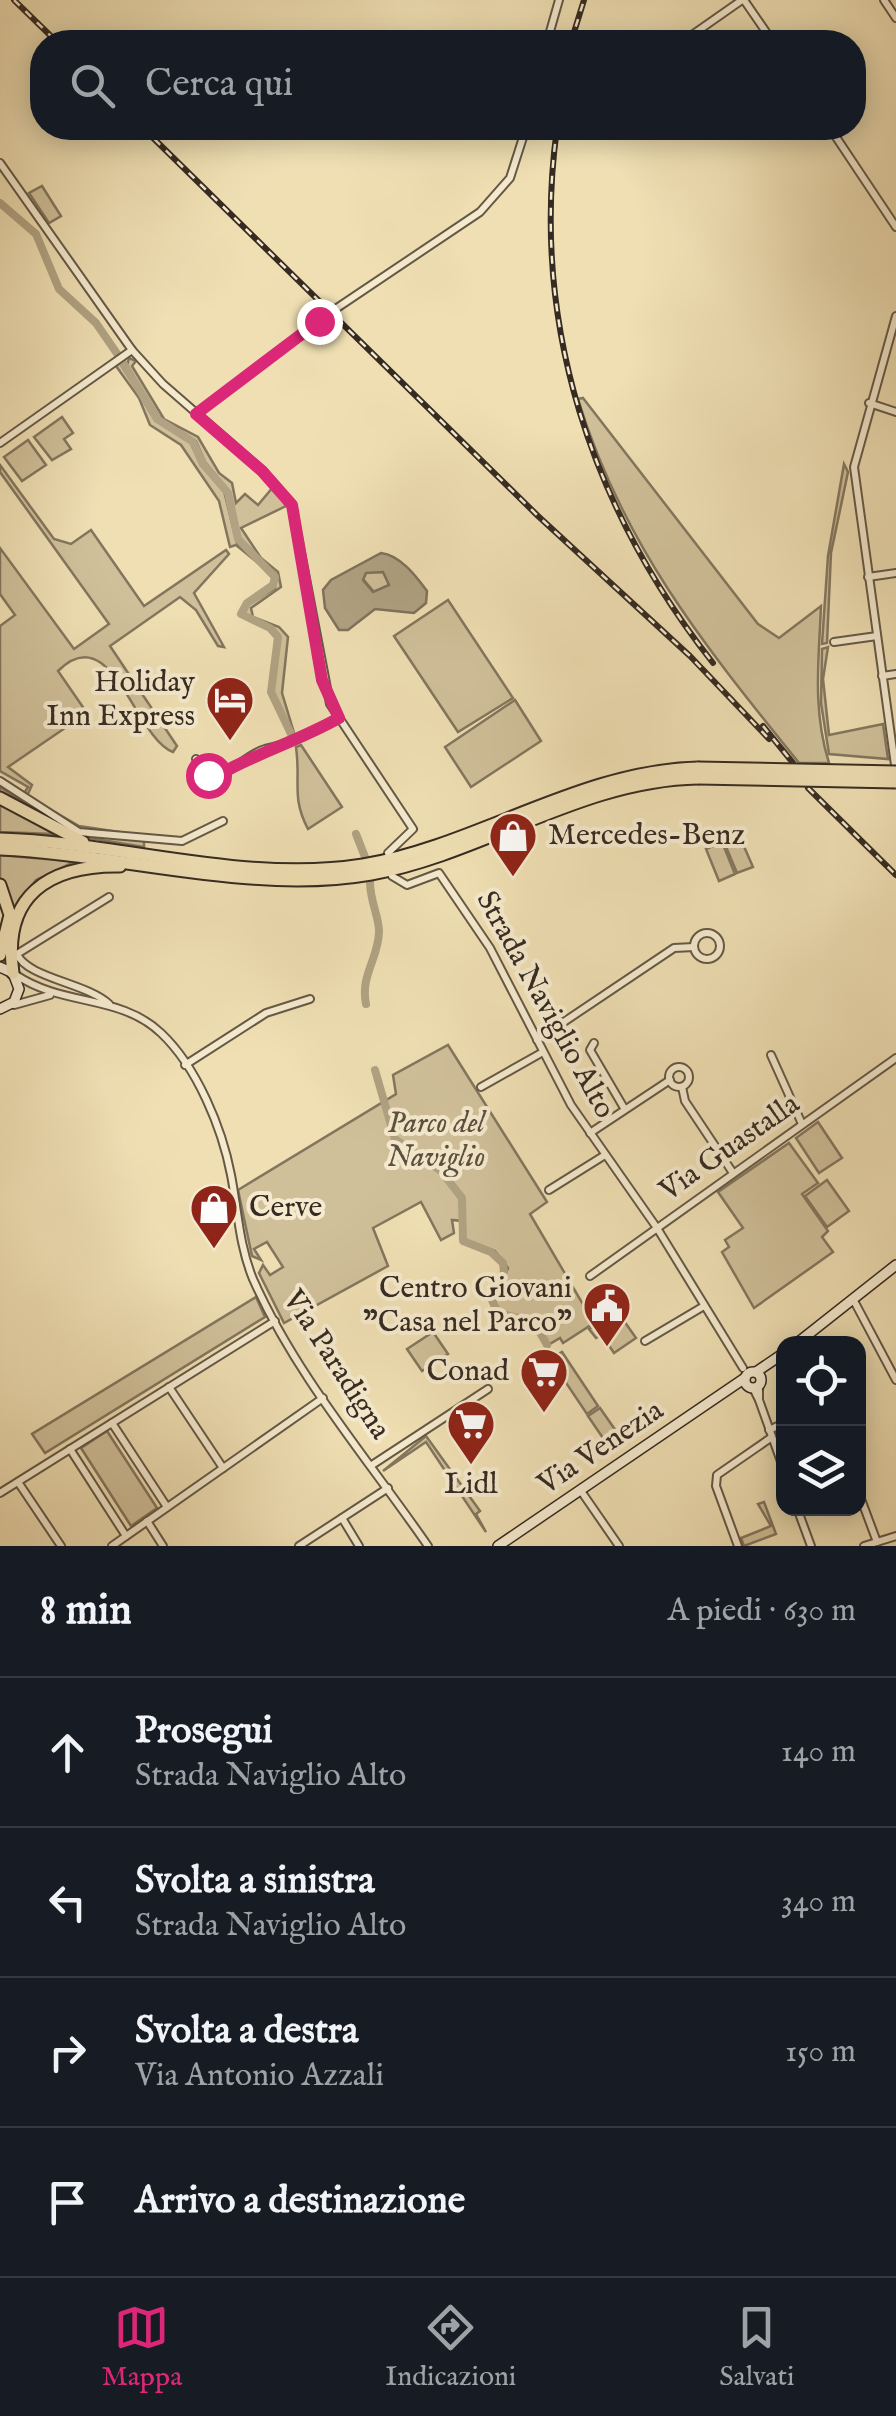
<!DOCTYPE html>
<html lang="it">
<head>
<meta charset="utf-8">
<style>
	body { margin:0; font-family:"IM FELL English",serif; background:#20242c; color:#f1f3f6 }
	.controls { position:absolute; right:30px; bottom:30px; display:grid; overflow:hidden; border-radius:20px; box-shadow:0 5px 25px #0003 }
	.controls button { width:90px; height:90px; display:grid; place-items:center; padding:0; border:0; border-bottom:2px solid #363941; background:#171b24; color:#f1f3f6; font:50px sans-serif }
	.stop { position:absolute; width:30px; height:30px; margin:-22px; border:8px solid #db2777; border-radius:50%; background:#fff }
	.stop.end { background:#db2777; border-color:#fff; box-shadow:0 2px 10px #0008 }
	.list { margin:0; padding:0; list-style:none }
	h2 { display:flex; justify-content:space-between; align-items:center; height:130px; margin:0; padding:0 40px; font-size:42px }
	h2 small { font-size:32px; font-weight:400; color:#9ea1a6 }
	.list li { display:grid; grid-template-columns:65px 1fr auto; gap:30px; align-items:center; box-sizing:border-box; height:150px; padding:0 40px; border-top:2px solid #363941 }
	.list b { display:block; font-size:38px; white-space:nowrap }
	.list p { margin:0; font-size:32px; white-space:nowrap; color:#9ea1a6 }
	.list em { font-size:32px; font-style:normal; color:#9ea1a6 }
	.icon { flex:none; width:55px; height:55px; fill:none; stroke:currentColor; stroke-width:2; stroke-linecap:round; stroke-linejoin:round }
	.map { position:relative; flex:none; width:896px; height:1546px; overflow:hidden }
	.search { position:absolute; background:#171b24; box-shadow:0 5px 25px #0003; left:30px; right:30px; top:30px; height:110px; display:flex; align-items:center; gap:25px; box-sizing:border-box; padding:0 35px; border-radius:40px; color:#9ea1a6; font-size:38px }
	.sheet { height:730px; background:#171b24 }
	nav { display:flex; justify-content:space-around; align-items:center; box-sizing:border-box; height:140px; border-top:2px solid #363941; background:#171b24; font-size:28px; color:#9ea1a6 }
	nav a { display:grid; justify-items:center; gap:5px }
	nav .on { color:#db2777 }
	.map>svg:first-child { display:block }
</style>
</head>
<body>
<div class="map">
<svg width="896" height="1546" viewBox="0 0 896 1546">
	<rect width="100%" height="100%" fill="#efdfb3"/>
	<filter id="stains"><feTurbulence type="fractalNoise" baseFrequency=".002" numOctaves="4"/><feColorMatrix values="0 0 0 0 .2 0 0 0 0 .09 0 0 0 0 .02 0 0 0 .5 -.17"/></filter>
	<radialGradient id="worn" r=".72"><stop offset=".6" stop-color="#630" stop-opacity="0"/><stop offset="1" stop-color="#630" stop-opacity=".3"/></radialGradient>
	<!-- green -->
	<g fill="#d0c09a" stroke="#83765e" stroke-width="2.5">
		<polygon points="42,186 61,216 49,223 29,193"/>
		<polygon points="129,358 136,361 132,366 164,419 198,437 219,473 232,483 236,503 245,494 258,505 274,486 286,506 241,528 261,558 278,572 281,587 251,608 253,617 279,627 288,637 282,693 295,736 273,693 279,635 271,626 244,615 248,605 275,588 276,575 240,541 230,492 205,462 196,441 159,417 127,366"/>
		<polygon points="120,363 156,421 190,441 201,465 224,491 237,543 263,567 236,545 230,547 219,501 181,445 150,425 139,398 116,366"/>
		<path d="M583 398 758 624 779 638 821 606C819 658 812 709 829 763H799C705 646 623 546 578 399Z"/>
		<polygon points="62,417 73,433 64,439 71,449 52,460 34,437"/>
		<polygon points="28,440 46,465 22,481 4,457"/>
		<polygon points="844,464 848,472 831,553 827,643 822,644 828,556"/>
		<path d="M0 465 54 539 71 544 91 530 144 606 226 550 229 554 194 593 224 647 218 646 196 610 180 597 110 646 177 746 173 752C134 737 112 617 58 671L87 713 8 767 32 785 27 796 79 826 159 838 84 831 23 795 28 787 0 771V626L15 615 0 594V548L74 649 109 624 0 472Z"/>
		<polygon points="366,572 383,572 390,580 388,586 374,592 363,579"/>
		<polygon points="448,600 513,698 458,732 394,636"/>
		<polygon points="828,647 823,679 829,735 883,724 888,759 829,754 821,703 822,649"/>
		<polygon points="515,700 541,741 471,787 445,747"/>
		<path d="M301 745 342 807 308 829C291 797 301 782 296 747Z"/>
		<polygon points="0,787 66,828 144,840 144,847 71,835 0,795"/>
		<polygon points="0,801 54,834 0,832"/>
		<polygon points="739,835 753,867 737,873 724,842"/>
		<polygon points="722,842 735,874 719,881 706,849"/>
		<polygon points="0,855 68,861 72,863 36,880 14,909 0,879"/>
		<path d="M448 1045 547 1202 530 1214 594 1323 563 1343 560 1338 548 1345 534 1321C520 1315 486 1315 497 1290 501 1282 505 1277 508 1268L495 1251 465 1240 462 1221 452 1220 454 1233 441 1240 421 1202 373 1228 388 1266 284 1323 259 1273 263 1265 270 1275 283 1267 267 1242 254 1249 261 1260 252 1256 238 1190 396 1094 393 1075Z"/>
		<polygon points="818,1122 842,1158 819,1173 796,1138"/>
		<polygon points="789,1143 818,1183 802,1194 828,1231 822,1237 833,1252 754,1308 722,1252 729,1247 725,1240 743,1228 718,1192"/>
		<polygon points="827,1180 849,1211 827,1227 805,1196"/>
		<polygon points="256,1297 265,1317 45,1453 32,1434"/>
		<polygon points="617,1311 636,1338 614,1353 602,1335 596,1338 589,1329"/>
		<polygon points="433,1332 448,1354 422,1371 407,1349"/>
		<polygon points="562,1352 598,1406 587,1414 550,1359"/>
		<polygon points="600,1408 616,1431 607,1437 607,1444 588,1416"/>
		<polygon points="107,1431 157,1508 131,1526 81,1448"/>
		<polygon points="426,1436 480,1511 476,1514 486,1532 426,1442 383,1471"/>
		<polygon points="764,1502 776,1534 744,1546 741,1538 771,1526 758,1504"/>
	</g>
	<!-- water -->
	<path fill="#b0a282" stroke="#7f725c" stroke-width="2.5" fill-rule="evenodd" d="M381 553C400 555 416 576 427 591L426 603 414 613 375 609 348 630H339L325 608 323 590 331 580ZM383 572 389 585 373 592 363 580 366 573Z"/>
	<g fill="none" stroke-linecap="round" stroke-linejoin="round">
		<!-- canal -->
		<g stroke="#b0a282" stroke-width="8">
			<polyline points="0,203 36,234 59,289 96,323 118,355"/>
			<polyline points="122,361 157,419 193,442 203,464 228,493 238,539 275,577 273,585 247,603 241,614 270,628 278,637 271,692 293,738"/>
			<polyline points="356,834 365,857"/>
			<path d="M366 1004C360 975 379 958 379 931 379 917 370 901 370 882"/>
			<path d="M375 1070 395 1139 441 1171 462 1198 463 1241 491 1252 503 1263 504 1272 491 1295C495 1321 514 1313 531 1323 539 1328 543 1338 547 1345"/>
		</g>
		<!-- street casing -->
		<g stroke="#645846" stroke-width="10">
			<g id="street">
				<polyline points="744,0 773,42"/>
				<polyline points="884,0 896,18"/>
				<polyline points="547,42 559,0"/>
				<polyline points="682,42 742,0"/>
				<polyline points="830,128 896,227"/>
				<polyline points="0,163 132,350 163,384 263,471 292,505 330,704 413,829 388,853"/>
				<polyline points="869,403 896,412"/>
				<polyline points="196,414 331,312 480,212 510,178 526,128"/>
				<polyline points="0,443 132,350"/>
				<polyline points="868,577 896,573"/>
				<polyline points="834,642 877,636"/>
				<polyline points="882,676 896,674"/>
				<path d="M196 759 208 775C228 780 245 754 265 749 293 743 313 732 339 717"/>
				<polyline points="895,765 854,467 896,316"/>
				<polyline points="0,781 79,832 182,841 223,821"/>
				<polyline points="392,876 407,885 439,873 490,948 571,1105 657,1228 743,1368"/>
				<path d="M109 897 17 954C27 978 87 983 109 1004"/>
				<circle cx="707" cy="946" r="13"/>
				<path d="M16 975C64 1007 120 994 161 1033 197 1067 222 1128 231 1175 238 1211 239 1245 253 1279 296 1376 368 1459 428 1546"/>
				<polyline points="14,1005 50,995"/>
				<polyline points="537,1040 674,948 694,947"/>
				<polyline points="594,1043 590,1050 624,1108"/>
				<polyline points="771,1055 802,1124"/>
				<polyline points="185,1065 266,1013 310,999"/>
				<circle cx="679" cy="1077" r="10"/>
				<polyline points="481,1087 543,1052"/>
				<polyline points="682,1087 685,1101 733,1173"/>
				<polyline points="590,1133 670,1080"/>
				<polyline points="549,1190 605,1155"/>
				<polyline points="590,1276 896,1058"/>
				<polyline points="853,1299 896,1380"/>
				<polyline points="645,1341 704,1306"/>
				<polyline points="169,1387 223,1468"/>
				<polyline points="753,1388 759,1400 759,1386"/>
				<polyline points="759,1400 784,1470"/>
				<polyline points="112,1423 167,1507"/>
				<polyline points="769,1430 784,1423"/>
				<polyline points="70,1449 126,1536"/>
				<polyline points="372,1465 488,1389"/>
				<polyline points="18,1482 61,1546"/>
				<polyline points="581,1491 619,1546"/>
				<polyline points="858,1491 877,1542"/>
				<polyline points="0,1493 275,1321"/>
				<polyline points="797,1508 811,1546"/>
				<polyline points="342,1518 359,1546"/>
				<polyline points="147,1521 163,1546"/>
				<polyline points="112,1546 323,1398"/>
				<polyline points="299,1546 388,1488"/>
				<polyline points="738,1546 716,1486 717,1475 772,1437"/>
				<polyline points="864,1546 896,1536"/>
			</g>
		</g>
		<!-- secondary casing -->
		<g stroke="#362b22" stroke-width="12">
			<g id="secondary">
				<polyline points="0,967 13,973 19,989 14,1002 0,1009"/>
				<polyline points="796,1344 896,1265"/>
				<circle cx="753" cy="1380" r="8"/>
				<polyline points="756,1372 784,1353"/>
				<polyline points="498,1546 745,1378"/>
			</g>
		</g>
		<!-- highway casing -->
		<g stroke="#362b22" stroke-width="15">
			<g id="highway">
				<polyline points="0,798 83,842"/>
				<path d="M0 839C120 842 244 884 363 865 479 845 579 771 698 768"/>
				<path d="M0 849C120 854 252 895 371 874 483 854 581 780 698 778"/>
				<polyline points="0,885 10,915 0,955"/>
				<path d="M13 973C2 896 48 865 120 866"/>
			</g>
		</g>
		<!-- street -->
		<use href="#street" stroke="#f5eace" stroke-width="6"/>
		<!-- secondary -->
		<use href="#secondary" stroke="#f5eace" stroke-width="9"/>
		<!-- highway -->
		<use href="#highway" stroke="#efdfb3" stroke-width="11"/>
		<!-- rail casing -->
		<g stroke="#362b22" stroke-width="6">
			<g id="rail">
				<polyline points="14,0 57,42"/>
				<polyline points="571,42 584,0"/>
				<polyline points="143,128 538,516 690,656 769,739"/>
				<path d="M557 128C530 325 592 509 713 663"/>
				<polyline points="763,726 793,763"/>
				<polyline points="808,788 896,875"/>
			</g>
		</g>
		<!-- rail -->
		<use href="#rail" stroke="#f5eace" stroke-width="2.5" stroke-dasharray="8" stroke-linecap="butt"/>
		<!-- highway-bridge casing -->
		<g stroke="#362b22" stroke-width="15" stroke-linecap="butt">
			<g id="highway-bridge">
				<polyline points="698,768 896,772"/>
				<polyline points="698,778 896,782"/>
			</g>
		</g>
		<!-- highway-bridge -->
		<use href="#highway-bridge" stroke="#efdfb3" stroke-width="11"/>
	</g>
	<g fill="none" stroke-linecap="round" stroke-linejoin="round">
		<!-- route -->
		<path stroke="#db2777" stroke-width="12" d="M208 775 216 776C257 753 298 741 339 718L322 680 292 505 262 471 196 414 319 321"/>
	</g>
	<!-- icons -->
	<defs>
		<g id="hotel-pin" transform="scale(2.5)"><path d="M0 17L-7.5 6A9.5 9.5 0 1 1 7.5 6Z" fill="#8f2418" stroke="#f5eace"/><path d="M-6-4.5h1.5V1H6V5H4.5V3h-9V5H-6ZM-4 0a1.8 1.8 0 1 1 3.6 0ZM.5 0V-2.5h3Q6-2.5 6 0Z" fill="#fff"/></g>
		<g id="shop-pin" transform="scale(2.5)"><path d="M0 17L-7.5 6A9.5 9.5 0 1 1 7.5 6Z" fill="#8f2418" stroke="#f5eace"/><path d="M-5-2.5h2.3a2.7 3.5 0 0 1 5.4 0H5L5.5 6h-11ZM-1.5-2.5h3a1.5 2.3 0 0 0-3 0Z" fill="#fff"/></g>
		<g id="civic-pin" transform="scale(2.5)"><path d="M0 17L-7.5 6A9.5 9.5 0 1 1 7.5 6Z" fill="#8f2418" stroke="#f5eace"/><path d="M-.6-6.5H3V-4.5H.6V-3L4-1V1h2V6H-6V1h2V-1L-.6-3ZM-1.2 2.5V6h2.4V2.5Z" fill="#fff"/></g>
		<g id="supermarket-pin" transform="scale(2.5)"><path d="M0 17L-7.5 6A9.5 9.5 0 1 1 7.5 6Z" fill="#8f2418" stroke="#f5eace"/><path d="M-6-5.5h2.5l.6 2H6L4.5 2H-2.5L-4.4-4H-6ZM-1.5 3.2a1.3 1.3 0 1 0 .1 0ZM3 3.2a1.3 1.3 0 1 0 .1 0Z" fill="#fff"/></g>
	</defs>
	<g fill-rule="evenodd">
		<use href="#hotel-pin" x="230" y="700"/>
		<use href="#shop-pin" x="513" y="836"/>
		<use href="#shop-pin" x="214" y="1208"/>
		<use href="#civic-pin" x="607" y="1306"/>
		<use href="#supermarket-pin" x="544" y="1372"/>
		<use href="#supermarket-pin" x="471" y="1424"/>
	</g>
	<g text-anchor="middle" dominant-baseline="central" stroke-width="8" stroke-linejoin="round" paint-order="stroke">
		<!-- poi labels -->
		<g font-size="30" fill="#362b22" stroke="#f5eace" text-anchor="end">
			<text x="195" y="683">Holiday<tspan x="195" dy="34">Inn Express</tspan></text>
			<text x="548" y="836" text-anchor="start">Mercedes-Benz</text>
			<text x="249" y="1208" text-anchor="start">Cerve</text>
			<text x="572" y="1289">Centro Giovani<tspan x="572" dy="34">"Casa nel Parco"</tspan></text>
			<text x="509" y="1372">Conad</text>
			<text x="471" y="1485" text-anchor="middle">Lidl</text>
		</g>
		<!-- street labels -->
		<g font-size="30" fill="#362b22" stroke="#f5eace">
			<text transform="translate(545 1005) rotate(61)">Strada Naviglio Alto</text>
			<text transform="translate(730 1148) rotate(-35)">Via Guastalla</text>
			<text transform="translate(336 1365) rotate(57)">Via Paradigna</text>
			<text transform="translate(601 1448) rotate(-34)">Via Venezia</text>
		</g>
		<!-- park labels -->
		<g font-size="30" font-style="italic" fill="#5c5040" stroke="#f5eace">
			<text x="436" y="1124">Parco del<tspan x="436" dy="34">Naviglio</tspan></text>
		</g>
	</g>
	<rect width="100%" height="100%" filter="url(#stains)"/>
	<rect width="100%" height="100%" fill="url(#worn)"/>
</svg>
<div class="controls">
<button><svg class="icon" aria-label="locate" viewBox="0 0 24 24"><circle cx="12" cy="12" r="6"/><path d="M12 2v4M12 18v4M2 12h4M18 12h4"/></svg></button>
<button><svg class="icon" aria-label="layers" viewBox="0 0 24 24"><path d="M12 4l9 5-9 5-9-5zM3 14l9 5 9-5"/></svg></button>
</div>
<div class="stop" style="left:208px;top:775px"></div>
<div class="stop end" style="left:319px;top:321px"></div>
<div class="search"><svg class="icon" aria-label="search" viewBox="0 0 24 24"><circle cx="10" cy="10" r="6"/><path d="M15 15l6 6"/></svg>Cerca qui</div>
</div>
<section class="sheet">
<h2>8 min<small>A piedi · 630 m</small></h2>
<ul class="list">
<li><svg class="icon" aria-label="ahead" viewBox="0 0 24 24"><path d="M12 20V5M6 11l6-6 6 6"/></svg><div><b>Prosegui</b><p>Strada Naviglio Alto</p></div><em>140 m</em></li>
<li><svg class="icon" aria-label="left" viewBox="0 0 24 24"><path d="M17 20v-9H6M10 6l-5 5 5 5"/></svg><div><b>Svolta a sinistra</b><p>Strada Naviglio Alto</p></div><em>340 m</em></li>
<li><svg class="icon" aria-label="right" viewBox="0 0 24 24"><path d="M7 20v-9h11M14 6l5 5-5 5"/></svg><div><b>Svolta a destra</b><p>Via Antonio Azzali</p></div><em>150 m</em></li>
<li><svg class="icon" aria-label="arrive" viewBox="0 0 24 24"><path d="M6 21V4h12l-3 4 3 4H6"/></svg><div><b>Arrivo a destinazione</b></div></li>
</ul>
</section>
<nav>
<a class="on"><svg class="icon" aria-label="map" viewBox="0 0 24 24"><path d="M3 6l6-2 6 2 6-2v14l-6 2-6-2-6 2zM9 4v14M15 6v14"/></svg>Mappa</a>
<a><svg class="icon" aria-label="directions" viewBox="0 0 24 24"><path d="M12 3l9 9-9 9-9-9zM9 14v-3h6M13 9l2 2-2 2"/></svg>Indicazioni</a>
<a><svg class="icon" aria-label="saved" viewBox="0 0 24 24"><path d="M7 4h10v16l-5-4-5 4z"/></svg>Salvati</a>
</nav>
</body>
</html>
